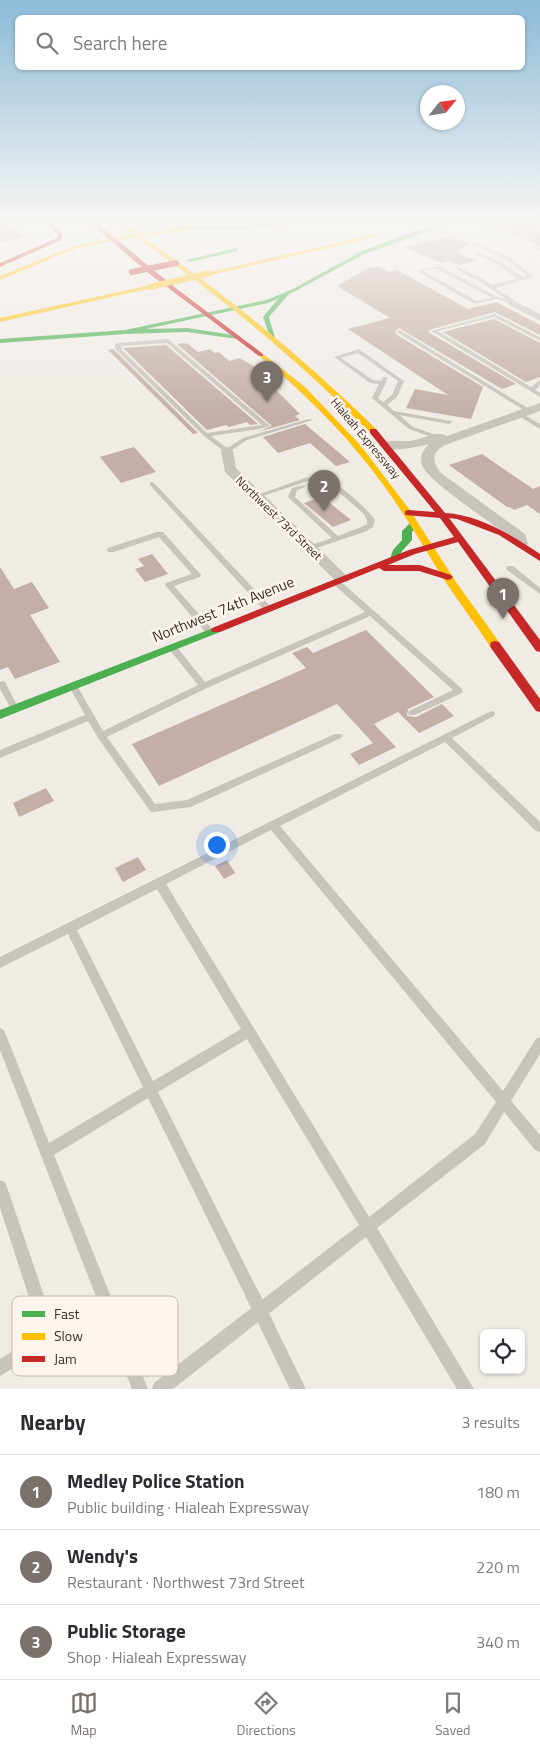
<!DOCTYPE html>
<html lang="en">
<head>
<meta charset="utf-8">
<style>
	body { margin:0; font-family:"Titillium Web",sans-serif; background:#f7f7f7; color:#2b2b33 }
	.controls { position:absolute; right:15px; bottom:15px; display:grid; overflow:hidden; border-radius:8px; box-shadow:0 1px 4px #0004 }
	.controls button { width:45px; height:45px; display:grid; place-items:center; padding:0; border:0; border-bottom:1px solid #e1e1e2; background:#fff; color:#2b2b33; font:25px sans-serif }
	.compass { position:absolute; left:420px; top:85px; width:45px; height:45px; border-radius:50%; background:#fff; box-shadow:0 1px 4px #0004; rotate:60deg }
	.you { position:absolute; left:216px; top:844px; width:18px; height:18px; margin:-12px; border:4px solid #fff; border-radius:50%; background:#1a73e8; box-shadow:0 0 0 8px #1a73e833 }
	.badge { display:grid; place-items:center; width:32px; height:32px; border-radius:50%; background:#7a716c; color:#fff; font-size:16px; font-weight:700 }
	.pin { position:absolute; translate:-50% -41px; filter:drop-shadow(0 1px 2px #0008) }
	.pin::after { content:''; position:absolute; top:26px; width:18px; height:15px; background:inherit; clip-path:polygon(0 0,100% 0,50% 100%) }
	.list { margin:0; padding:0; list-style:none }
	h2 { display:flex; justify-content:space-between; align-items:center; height:65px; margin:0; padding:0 20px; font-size:21px }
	h2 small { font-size:16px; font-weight:400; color:#7c7c81 }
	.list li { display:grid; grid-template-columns:32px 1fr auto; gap:15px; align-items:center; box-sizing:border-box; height:75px; padding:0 20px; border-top:1px solid #e1e1e2 }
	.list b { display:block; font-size:19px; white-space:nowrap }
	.list p { margin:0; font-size:16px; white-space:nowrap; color:#7c7c81 }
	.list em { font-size:16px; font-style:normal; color:#7c7c81 }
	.icon { flex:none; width:28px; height:28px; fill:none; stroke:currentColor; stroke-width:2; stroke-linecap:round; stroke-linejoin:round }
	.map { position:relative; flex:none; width:540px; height:1389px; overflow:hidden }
	.search { position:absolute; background:#fff; box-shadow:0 1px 4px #0004; left:15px; right:15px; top:15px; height:55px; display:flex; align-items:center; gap:12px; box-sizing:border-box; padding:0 18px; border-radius:8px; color:#7c7c81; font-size:19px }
	.sheet { height:290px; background:#fff }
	nav { display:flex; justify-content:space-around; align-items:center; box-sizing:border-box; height:70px; border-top:1px solid #e1e1e2; background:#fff; font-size:14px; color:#7c7c81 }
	nav a { display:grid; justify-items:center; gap:2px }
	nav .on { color:#7a716c }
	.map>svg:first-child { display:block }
</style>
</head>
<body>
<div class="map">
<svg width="540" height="1389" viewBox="0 0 540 1389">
	<rect width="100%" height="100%" fill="#f0ebe5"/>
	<!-- building -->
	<g fill="#c3afa7">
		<polygon points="0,221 6,221 25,237 0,242"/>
		<polygon points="482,221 540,221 540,246"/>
		<polygon points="450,236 469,244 455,252 476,261 459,265 448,261 441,263 404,247"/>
		<polygon points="378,266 389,272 397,270 468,309 496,302 540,325 540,335 495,312 429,330 430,333 516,384 502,389 399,328 395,332 397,335 483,387 471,419 406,408 415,389 448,395 348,329 390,318 337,286 368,268"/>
		<polygon points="494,319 540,343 540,377 526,382 443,332"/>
		<polygon points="183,343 188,344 198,352 210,349 215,353 219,352 229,361 240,358 269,375 263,377 300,414 295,416 300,420 257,432 272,426 177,344"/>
		<polygon points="166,345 258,424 250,425 247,422 229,427 226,425 207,430 123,348"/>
		<polygon points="113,349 114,350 198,433 193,434 108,350"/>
		<polygon points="305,424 350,462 336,466 310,443 278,453 263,437"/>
		<polygon points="134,447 156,472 121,483 100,457"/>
		<polygon points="482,454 533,489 540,486 540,514 527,505 514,510 510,507 507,507 449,465"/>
		<polygon points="321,497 325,499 351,520 333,527 304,503"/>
		<polygon points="152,554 168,574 145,582 135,569 144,566 138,559"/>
		<polygon points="0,567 14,589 32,582 49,608 30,615 60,662 15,679 8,667 0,670"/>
		<polygon points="366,630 434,697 408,709 407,716 416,717 442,704 454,716 419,733 398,712 374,724 396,747 359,765 350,754 373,743 337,704 159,786 132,744 306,668 292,653 307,647 313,653"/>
		<polygon points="46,788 54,801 19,817 13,803"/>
		<polygon points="138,857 146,870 123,882 115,868"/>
		<polygon points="227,860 235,873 224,879 215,866"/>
	</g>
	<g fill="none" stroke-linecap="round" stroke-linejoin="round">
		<!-- lane -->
		<g fill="#c9c3be" fill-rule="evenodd">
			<path d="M473 242 510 257 534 277 495 288 514 300V304L496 299 474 304 417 271 439 266 498 297 507 300 479 281 454 268 458 267 483 279 492 285 518 279 497 264 475 254 477 252 501 262 523 277 528 276 506 259 471 244ZM436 268 492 298 477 301 423 271Z"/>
			<polygon points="533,246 540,248 540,251 531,248"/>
			<polygon points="495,314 540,337 540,341 494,317 438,331 531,387 540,380 540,385 535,390 540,393 540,397 431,331"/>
			<polygon points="400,330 531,410 532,411 527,412 398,333 397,332"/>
			<path d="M168 339 270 426 259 429 211 436 227 448 243 438 308 419 313 420 247 440 229 452H225L204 436 115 349V345L118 343ZM167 343 262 425 207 433 121 349V346Z"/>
			<path d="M359 349 404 381 397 397 387 405 394 411 451 421 452 422 449 424 399 415 413 427 439 436V438H435L409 429 372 398 379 384 370 383 334 357ZM358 353 398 381 392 395 383 402 378 398 386 383 387 377H383L381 381 373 380 341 358Z"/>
			<polygon points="519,412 540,424 540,429 517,415 517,413"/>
			<path d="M319 476C339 483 362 503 375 520L373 527 367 531 311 550 307 548 308 546 332 538 289 498 288 497 292 488 305 485V487L297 490 295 497 338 536 361 527 367 524V520L364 514 334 488 318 480 308 481 257 498 254 496 305 478Z"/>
			<polygon points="152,482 154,483 271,607 272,609 271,611 265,611 150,485 150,483"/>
			<polygon points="157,532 163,532 201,575 200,577 174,586 213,630 214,632 213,634 207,634 165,585 166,583 192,574 159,537 114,552 108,552 107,550 108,548"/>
			<polygon points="507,566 513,566 540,588 540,594 507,570 506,568"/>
			<polygon points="333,580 339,580 462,689 463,691 462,693 415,715 409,715 408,713 409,711 453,690 370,616 207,688 107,737 155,804 187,800 335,734 341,734 343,736 341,738 191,807 153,812 150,811 98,738 88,721 0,758 0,750 85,715 69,686 70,684 76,684 103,731 198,685 169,649 168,647 169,645 175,645 205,682 365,612 333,584 332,582"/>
			<polygon points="2,681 5,682 19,709 18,711 12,711 11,709 0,689 0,682"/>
			<path d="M491 711 494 712 495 714 494 716 452 738 540 822V832L536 831 445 742 280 826 503 1091 536 1039 540 1037V1054L511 1101 540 1135V1152L535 1150 504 1112 485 1144 377 1228 474 1389H457L366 1237 173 1389H152L154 1383 359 1225 247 1039 158 1092 257 1289 259 1294 257 1299 252 1301 247 1299 148 1098 54 1155 148 1389H132L0 1050V1028L4 1030 49 1143 143 1087 68 934 0 968V957ZM271 830 496 1102 475 1134 369 1217 166 884ZM157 889 241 1029 153 1081 77 930Z"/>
			<polygon points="0,1180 5,1182 7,1187 58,1337 55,1342 0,1376 0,1359 41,1334 0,1208"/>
			<polygon points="268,1319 273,1322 306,1389 290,1389 260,1327 263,1322"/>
		</g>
		<!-- street -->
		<g fill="#c9c3be" fill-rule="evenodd">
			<polygon points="512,300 540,314 540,321 509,305 509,301"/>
			<path d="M540 403V411L445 445C432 452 431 462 441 473L525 534 528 544 526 547H516L513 539C495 525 428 482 422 465 419 457 423 450 429 444 418 447 387 454 379 445 385 438 400 442 409 441 421 440 437 430 447 436Z"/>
			<polygon points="227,447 233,451 236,468 347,576 350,579 347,582 337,582 225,472 221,451"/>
		</g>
		<!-- fast -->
		<g fill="#4caf50" fill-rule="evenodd">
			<polygon points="294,221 311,221 248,229 176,230 173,228 176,226 248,225"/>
			<polygon points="449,221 457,221 364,254 288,295 269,317 275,338 270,337 263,317 278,299 268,303 146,329 187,328 240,336 240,338 238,339 187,332 125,334 0,343 0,339 125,330 266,300 293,289 360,252 407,234"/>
			<polygon points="236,248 238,251 190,262 187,260"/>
			<polygon points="414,521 419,524 412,532 412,540 402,551 398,561 392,561 390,559 393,550 402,540 402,531 411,522"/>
			<polygon points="216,627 220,628 221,630 220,632 0,719 0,710"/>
		</g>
		<!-- slow -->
		<g fill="#ffc107" fill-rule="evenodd">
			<path d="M114 221H120L138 233 196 227 194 230 142 236C225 294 304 358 376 429V433H370C298 360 220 296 136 237L77 248 0 280V276L74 246 132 234Z"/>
			<polygon points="374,234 376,237 210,275 207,273"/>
			<polygon points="150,285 153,287 152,288 0,322 0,318"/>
			<path d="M259 354H263L305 387 361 446 409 509 456 582 499 642 500 645 499 648H491C475 623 457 600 441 575 419 539 398 503 372 470 339 427 301 390 259 356Z"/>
		</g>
		<!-- jam -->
		<g fill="#c62828" fill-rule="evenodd">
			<polygon points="44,221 50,221 63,234 61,240 0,267 0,263 57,238 58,235"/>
			<polygon points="88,221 94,221 177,289 263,354 263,356 259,356 151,275"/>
			<path d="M370 429H376L445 513C480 515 511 535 540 554V561L499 535 457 519 449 518 540 640V652L536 651 458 542 415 554 388 565H420L451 575 453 577 451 579 448 580 419 571H384L379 568 220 632H212L211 630 212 628 409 550 454 537 440 518 405 515V511L408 510 435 512 370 433Z"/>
			<polygon points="495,641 499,642 540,699 540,712 536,711 491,648 490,645 491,642"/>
		</g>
		<!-- rail -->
		<polyline stroke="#b1aca8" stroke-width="2" stroke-dasharray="0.5 2" stroke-linecap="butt" points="469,221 506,240 540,265"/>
		<!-- lane-bridge -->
		<polyline stroke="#c9c3be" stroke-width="14" points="252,1294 268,1327"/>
		<!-- slow-bridge -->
		<polyline stroke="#ffc107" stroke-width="6" points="150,287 210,273"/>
		<!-- jam-bridge -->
		<polyline stroke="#c62828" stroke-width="6" points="132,272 176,263"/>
	</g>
	<!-- sky -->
	<linearGradient id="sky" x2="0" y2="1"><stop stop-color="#8bbad8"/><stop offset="0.53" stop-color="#f8f6f3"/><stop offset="1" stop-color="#f8f6f3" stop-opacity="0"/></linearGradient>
	<rect width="540" height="415" fill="url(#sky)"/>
	<g text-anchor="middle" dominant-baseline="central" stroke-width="5" stroke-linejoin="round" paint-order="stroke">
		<!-- far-street labels -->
		<g font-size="12" fill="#3b302b" stroke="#fbf5ee">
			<text transform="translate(366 438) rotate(50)">Hialeah Expressway</text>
			<text transform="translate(279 518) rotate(44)">Northwest 73rd Street</text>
		</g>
		<!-- street labels -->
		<g font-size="15" fill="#3b302b" stroke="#fbf5ee">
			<text transform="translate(223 609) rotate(-22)">Northwest 74th Avenue</text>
		</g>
	</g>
	<!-- legend -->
	<rect x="12" y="1296" width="166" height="80" rx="8" fill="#fbf5ee" stroke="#c1bab4" stroke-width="1"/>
	<rect x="22" y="1311" width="23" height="6" fill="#4caf50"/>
	<rect x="22" y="1333" width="23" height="7" fill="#ffc107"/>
	<rect x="22" y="1356" width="23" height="6" fill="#c62828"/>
	<g font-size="14" fill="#3b302b">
		<text x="54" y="1319">Fast</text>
		<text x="54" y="1341">Slow</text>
		<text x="54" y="1364">Jam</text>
	</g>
</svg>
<div class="controls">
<button><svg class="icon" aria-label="locate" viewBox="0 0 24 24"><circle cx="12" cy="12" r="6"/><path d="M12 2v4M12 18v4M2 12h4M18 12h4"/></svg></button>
</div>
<svg class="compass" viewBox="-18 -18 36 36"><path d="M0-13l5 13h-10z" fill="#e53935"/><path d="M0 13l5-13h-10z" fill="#7c7c81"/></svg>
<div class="you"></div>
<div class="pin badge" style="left:503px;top:619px">1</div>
<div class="pin badge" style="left:324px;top:511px">2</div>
<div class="pin badge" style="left:267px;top:402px">3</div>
<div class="search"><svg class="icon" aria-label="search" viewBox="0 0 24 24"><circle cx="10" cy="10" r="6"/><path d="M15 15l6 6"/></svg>Search here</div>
</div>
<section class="sheet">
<h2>Nearby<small>3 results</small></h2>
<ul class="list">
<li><span class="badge">1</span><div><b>Medley Police Station</b><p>Public building · Hialeah Expressway</p></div><em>180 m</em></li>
<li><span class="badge">2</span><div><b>Wendy's</b><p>Restaurant · Northwest 73rd Street</p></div><em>220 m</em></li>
<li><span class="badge">3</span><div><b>Public Storage</b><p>Shop · Hialeah Expressway</p></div><em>340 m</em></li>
</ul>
</section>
<nav>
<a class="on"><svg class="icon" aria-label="map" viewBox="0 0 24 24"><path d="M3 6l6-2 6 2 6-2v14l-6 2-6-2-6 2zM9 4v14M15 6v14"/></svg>Map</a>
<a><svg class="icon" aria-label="directions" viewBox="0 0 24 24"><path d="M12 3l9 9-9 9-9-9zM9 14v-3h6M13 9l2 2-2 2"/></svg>Directions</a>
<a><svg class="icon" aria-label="saved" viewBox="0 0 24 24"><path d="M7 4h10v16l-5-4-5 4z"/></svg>Saved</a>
</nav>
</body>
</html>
